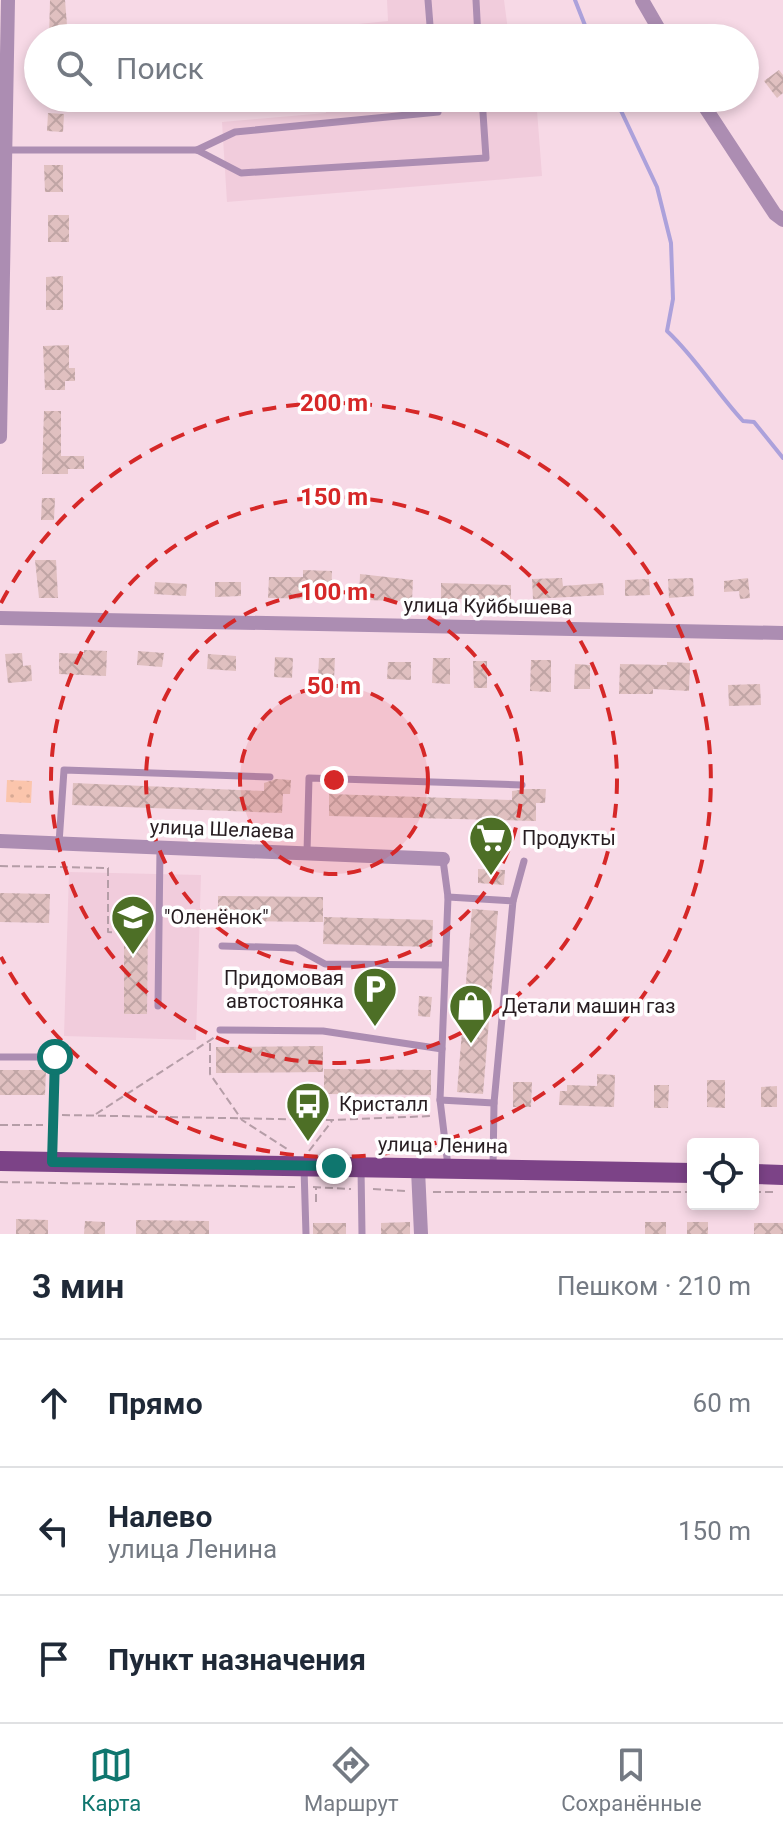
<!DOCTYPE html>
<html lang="ru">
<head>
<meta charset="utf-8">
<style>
	body { margin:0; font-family:Roboto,sans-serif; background:#f6f6f7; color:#1f2937 }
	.controls { position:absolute; right:24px; bottom:24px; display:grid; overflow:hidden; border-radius:8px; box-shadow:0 4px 12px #0003 }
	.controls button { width:72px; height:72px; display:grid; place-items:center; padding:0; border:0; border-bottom:2px solid #e0e1e3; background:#fff; color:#1f2937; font:40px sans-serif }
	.stop { position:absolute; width:24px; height:24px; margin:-18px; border:6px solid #0f766e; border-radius:50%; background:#fff }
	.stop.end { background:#0f766e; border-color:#fff; box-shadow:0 2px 8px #0008 }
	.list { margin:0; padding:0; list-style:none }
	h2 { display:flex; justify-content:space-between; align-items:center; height:104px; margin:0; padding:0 32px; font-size:34px }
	h2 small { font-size:26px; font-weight:400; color:#747a83 }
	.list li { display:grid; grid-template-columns:52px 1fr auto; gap:24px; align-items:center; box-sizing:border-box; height:128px; padding:0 32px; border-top:2px solid #e0e1e3 }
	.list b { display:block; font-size:30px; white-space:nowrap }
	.list p { margin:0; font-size:26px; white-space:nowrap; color:#747a83 }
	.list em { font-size:26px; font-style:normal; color:#747a83 }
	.icon { flex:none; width:44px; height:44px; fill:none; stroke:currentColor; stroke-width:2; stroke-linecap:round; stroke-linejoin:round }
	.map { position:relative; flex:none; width:783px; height:1234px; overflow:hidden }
	.search { position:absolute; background:#fff; box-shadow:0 4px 12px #0003; left:24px; right:24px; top:24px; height:88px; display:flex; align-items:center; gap:20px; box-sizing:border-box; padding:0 28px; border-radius:44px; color:#747a83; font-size:30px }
	.sheet { height:488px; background:#fff }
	nav { display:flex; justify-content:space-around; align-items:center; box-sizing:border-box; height:112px; border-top:2px solid #e0e1e3; background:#fff; font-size:22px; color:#747a83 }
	nav a { display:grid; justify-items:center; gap:4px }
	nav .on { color:#0f766e }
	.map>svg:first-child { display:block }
</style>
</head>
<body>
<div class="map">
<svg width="783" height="1234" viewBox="0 0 783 1234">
	<defs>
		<pattern id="park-dots" width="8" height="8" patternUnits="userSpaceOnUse" patternTransform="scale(2)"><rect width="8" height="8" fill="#fbc5ac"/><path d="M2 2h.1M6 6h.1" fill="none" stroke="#d7a994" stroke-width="1.8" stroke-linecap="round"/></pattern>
		<pattern id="building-cross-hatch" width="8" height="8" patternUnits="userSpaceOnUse" patternTransform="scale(2)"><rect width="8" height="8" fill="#e0c0c0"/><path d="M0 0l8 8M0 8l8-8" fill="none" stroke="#c0a5a5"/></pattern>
	</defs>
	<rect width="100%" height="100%" fill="#f7d9e6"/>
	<!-- built -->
	<g fill="#f1ccdc">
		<polygon points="387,0 504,0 509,38 320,38 319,28 388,21"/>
		<polygon points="325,98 536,98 542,176 227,202 222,122 326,113"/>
		<polygon points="69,872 201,875 196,1040 64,1036"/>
	</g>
	<!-- park -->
	<polygon fill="url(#park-dots)" points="7,780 32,781 31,803 6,802"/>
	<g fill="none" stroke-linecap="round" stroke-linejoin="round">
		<!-- stream -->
		<g stroke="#aca1db" stroke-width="4">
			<polyline points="575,0 590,38"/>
			<path d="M615 98 657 187 671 243 673 299 667 331C696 358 716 392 743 421L754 422 783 458"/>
		</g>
	</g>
	<!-- building -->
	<g fill="url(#building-cross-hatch)">
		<polygon points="50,0 65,0 68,38 49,38"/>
		<polygon points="779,70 783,75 783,93 777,98 764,81"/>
		<polygon points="48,113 64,114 63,132 47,131"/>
		<polygon points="44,165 63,165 63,192 45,192"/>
		<rect x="48" y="215" width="21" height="27"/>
		<polygon points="63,276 63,310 46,310 46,277"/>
		<polygon points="69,345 69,368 75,368 75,381 65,381 65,390 45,390 43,346"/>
		<polygon points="44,411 61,411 61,456 84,456 84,469 68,469 68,474 42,474"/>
		<polygon points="42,498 55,498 54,520 41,520"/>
		<polygon points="35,560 56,560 58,598 39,598"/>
		<polygon points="303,570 332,571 331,599 268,598 269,577 303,577"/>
		<polygon points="360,574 413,580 412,601 359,600"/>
		<polygon points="562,578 563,586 603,583 604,595 533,599 532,579"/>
		<polygon points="693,578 694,596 669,598 668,579"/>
		<polygon points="748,578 750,598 740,599 739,591 724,592 724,581"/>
		<polygon points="649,579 650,595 625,596 625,580"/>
		<polygon points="155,582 187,584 186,596 154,594"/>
		<polygon points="215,582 241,582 241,596 215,597"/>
		<polygon points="441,583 511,585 511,599 441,599"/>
		<polygon points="84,650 107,651 106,676 59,674 59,653 84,654"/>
		<polygon points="138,651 164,653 162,667 137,665"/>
		<polygon points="22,653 23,666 31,665 32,681 8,683 5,654"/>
		<polygon points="208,654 236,656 236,671 207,669"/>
		<polygon points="275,657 293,658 292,678 274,677"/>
		<polygon points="319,658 335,658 334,679 318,678"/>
		<polygon points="433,658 450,658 450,684 432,683"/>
		<polygon points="531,660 551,660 551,692 530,691"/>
		<polygon points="473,661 487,661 487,688 474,688"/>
		<polygon points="388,662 411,662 411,680 387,679"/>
		<polygon points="667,662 690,663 689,691 653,689 653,694 619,694 620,664 667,665"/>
		<polygon points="575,664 590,665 590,689 574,689"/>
		<polygon points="760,684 761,705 729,706 728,685"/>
		<polygon points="276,779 291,780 290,794 283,794 282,813 72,805 73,783 264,791 264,783"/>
		<polygon points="527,789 546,789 545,803 536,803 536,821 329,816 329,794 512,800 512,791"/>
		<polygon points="478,869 505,870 504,885 478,883"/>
		<polygon points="0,893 50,894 49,923 0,922"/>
		<polygon points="218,896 323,897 323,922 218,921"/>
		<polygon points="472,909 498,911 483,1094 457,1092"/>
		<polygon points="124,915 148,915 147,1014 124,1014"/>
		<polygon points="324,917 433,920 432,947 323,944"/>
		<polygon points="419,996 432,997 430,1017 418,1016"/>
		<polygon points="323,1046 323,1072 216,1073 216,1047"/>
		<polygon points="324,1069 431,1070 431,1095 324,1094"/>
		<polygon points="0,1070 46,1070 45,1095 0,1095"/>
		<polygon points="597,1074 615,1075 614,1107 559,1105 560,1091 567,1091 567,1085 597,1086"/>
		<polygon points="707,1080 725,1080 725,1108 707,1107"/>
		<polygon points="513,1082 532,1082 531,1107 513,1107"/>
		<polygon points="654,1085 669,1085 668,1108 654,1108"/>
		<polygon points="777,1086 777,1107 761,1107 761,1087"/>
		<polygon points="16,1219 48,1220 48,1234 16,1234"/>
		<polygon points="136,1220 209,1221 209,1234 136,1234"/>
		<polygon points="85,1221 105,1222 105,1234 84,1234"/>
		<polygon points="410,1222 410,1234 381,1234 381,1223"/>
		<rect x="645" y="1222" width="21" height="12"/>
		<rect x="687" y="1222" width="21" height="12"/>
		<rect x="313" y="1223" width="33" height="11"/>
		<rect x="754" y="1223" width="29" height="11"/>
	</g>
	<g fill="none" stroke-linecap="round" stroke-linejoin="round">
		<!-- path -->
		<g stroke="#b59da7" stroke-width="2" stroke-dasharray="8 4" stroke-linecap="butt">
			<polyline points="0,866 108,868 108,932 124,933"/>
			<polyline points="210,1043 210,1074 242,1120 287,1149"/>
			<polyline points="96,1114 215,1037"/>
			<polyline points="62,1115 332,1120 432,1116"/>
			<polyline points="0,1125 43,1125"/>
			<polyline points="309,1151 332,1121"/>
			<polyline points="0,1182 295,1187"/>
			<polyline points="313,1187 351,1189"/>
			<polyline points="373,1189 407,1191"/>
			<polyline points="433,1192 693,1192"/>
			<polyline points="753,1192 776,1192"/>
			<polyline points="316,1202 316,1188"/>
		</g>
		<!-- service -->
		<g stroke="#ac8db2" stroke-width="7">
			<polyline points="428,0 431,38"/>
			<polyline points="476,0 478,38"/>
			<polyline points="6,150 197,150 241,173 486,158 482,98"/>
			<polyline points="197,150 235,132 438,112 436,98"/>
			<polyline points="59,843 64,770 270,777"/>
			<polyline points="307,852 309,778 522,785"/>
			<polyline points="443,860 448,897 440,1100 448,1166"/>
			<polyline points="448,897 513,901 494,1103 493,1167"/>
			<polyline points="513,901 524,861"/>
			<polyline points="222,946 296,948 325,964 445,965"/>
			<polyline points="158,1006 160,848"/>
			<polyline points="220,1030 323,1031 442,1049"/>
			<polyline points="0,1057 55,1057 52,1159"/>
			<polyline points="440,1100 494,1103"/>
			<polyline points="304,1168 306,1234"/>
			<polyline points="361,1168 362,1234"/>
		</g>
		<!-- minor -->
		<g stroke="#ac8db2" stroke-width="14">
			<polyline points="642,0 664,38"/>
			<polyline points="699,98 775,214 783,220"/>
			<polyline points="0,437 8,0"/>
			<polyline points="0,618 783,633"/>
			<polyline points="0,841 443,859"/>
			<polyline points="418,1170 421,1234"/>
		</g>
		<!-- primary -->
		<g stroke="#7c4387" stroke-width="20">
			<polyline points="0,1161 693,1173"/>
			<polyline points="753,1174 783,1175"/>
		</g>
	</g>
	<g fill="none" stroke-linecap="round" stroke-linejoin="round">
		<!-- route -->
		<polyline stroke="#0f766e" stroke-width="10" points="55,1057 52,1162 334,1166"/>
	</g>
	<!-- distance rings -->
	<circle cx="334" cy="780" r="94" fill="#d62828" fill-opacity=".12"/>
	<g fill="none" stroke="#d62828" stroke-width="4" stroke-dasharray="14 10">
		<circle cx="334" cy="780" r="94"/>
		<circle cx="334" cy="780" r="188"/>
		<circle cx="334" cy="780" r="283"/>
		<path d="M1 603A377 377 0 1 1 1 957"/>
	</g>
	<!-- icons -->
	<defs>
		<g id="supermarket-pin" transform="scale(2.3)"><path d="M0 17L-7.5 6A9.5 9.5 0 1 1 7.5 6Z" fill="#4d6f26" stroke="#fff"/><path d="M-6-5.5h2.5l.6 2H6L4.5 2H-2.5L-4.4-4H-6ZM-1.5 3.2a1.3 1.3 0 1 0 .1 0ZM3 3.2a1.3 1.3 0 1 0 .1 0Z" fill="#fff"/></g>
		<g id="school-pin" transform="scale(2.3)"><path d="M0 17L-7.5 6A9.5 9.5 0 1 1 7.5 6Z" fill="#4d6f26" stroke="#fff"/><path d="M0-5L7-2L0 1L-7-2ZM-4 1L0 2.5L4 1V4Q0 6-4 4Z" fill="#fff"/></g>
		<g id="parking-pin" transform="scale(2.3)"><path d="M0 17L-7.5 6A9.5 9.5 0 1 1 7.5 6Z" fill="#4d6f26" stroke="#fff"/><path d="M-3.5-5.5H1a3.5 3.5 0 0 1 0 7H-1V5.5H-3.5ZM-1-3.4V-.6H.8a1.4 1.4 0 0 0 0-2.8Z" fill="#fff"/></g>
		<g id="shop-pin" transform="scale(2.3)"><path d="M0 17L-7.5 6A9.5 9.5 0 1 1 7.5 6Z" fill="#4d6f26" stroke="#fff"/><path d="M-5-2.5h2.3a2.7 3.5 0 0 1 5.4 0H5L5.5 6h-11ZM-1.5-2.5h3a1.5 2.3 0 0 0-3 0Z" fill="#fff"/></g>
		<g id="bus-pin" transform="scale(2.3)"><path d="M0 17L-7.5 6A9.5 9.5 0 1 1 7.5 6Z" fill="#4d6f26" stroke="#fff"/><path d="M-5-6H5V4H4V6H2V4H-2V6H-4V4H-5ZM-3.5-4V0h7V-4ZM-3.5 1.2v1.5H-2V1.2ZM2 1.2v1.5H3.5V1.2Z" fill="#fff"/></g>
	</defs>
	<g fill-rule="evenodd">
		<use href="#supermarket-pin" x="491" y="838"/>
		<use href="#school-pin" x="133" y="917"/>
		<use href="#parking-pin" x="375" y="989"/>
		<use href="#shop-pin" x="471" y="1006"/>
		<use href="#bus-pin" x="308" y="1104"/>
	</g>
	<g text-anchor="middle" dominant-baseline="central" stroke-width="7" stroke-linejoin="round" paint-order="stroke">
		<!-- street labels -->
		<g font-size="20" fill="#271d21" stroke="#fff">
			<text transform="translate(488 606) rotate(1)">улица Куйбышева</text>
			<text transform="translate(222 829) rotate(2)">улица Шелаева</text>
			<text transform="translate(443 1145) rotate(1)">улица Ленина</text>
		</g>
		<!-- poi labels -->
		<g font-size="20" fill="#271d21" stroke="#fff" text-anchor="start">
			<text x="522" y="838">Продукты</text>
			<text x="164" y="917">"Оленёнок"</text>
			<text x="344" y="978" text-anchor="end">Придомовая<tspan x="344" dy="23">автостоянка</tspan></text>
			<text x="502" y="1006">Детали машин газ</text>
			<text x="339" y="1104">Кристалл</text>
		</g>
	</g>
	<circle cx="334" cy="780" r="12" fill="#d62828" stroke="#fff" stroke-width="4"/>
	<g font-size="24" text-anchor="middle" font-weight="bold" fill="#d62828" stroke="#fff" stroke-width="7" stroke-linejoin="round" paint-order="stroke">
		<text x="334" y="411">200 m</text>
		<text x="334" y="505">150 m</text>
		<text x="334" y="600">100 m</text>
		<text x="334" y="694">50 m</text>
	</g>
</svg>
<div class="controls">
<button><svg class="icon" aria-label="locate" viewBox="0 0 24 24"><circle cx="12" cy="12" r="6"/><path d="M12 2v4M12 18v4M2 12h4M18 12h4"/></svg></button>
</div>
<div class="stop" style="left:55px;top:1057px"></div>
<div class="stop end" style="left:334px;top:1166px"></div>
<div class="search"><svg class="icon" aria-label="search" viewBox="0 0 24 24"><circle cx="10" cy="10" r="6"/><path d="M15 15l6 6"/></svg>Поиск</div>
</div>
<section class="sheet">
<h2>3 мин<small>Пешком · 210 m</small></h2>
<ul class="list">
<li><svg class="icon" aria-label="ahead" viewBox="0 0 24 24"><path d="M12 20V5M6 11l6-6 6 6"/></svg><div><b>Прямо</b></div><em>60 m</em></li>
<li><svg class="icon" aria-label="left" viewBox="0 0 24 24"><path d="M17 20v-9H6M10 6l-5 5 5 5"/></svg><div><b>Налево</b><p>улица Ленина</p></div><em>150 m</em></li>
<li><svg class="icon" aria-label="arrive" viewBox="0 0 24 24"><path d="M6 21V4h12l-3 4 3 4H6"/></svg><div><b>Пункт назначения</b></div></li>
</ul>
</section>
<nav>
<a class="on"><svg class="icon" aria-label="map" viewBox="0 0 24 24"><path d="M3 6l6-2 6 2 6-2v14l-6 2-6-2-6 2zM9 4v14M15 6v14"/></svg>Карта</a>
<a><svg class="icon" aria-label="directions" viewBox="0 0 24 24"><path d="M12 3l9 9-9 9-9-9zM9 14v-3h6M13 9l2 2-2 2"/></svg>Маршрут</a>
<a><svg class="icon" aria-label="saved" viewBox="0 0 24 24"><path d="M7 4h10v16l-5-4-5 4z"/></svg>Сохранённые</a>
</nav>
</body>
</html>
